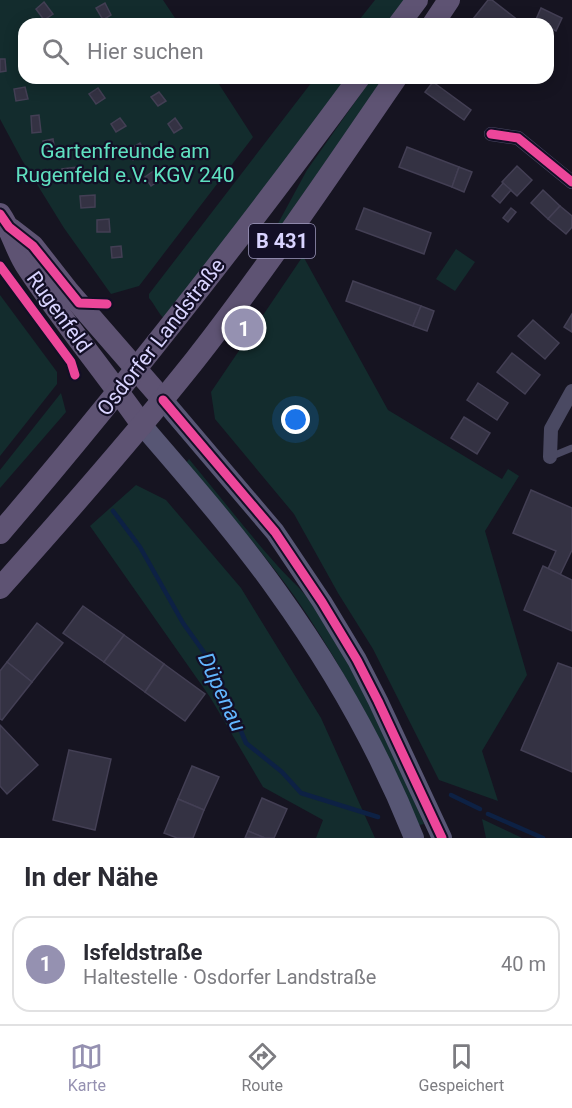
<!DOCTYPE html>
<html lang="de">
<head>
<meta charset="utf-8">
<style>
	body { margin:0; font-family:Roboto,sans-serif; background:#f2f2f3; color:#2b2b33 }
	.you { position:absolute; left:296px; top:420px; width:21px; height:21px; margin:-15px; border:4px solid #fff; border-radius:50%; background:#1a73e8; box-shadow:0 0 0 9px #1a73e833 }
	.badge { display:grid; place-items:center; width:39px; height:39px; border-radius:50%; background:#9591b1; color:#fff; font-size:20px; font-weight:700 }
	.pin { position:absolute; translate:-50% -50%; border:3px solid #fff; box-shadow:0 2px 6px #0006 }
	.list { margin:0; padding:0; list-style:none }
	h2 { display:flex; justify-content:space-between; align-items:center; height:78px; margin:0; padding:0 24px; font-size:26px }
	h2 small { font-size:20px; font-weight:400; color:#7c7c81 }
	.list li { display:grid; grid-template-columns:39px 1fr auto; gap:18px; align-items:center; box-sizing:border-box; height:96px; margin:0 12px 12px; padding:0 12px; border:2px solid #e1e1e2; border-radius:18px }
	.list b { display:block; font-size:22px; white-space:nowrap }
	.list p { margin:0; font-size:20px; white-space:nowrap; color:#7c7c81 }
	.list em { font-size:20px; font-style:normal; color:#7c7c81 }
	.icon { flex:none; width:33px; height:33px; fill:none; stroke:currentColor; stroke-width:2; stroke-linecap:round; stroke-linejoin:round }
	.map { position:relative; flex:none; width:572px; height:838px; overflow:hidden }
	.search { position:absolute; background:#fff; box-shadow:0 3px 15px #0003; left:18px; right:18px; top:18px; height:66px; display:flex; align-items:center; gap:15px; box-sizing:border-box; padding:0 21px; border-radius:18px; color:#7c7c81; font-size:22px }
	.sheet { height:186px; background:#fff }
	nav { display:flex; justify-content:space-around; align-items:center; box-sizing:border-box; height:84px; border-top:2px solid #e1e1e2; background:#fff; font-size:16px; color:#7c7c81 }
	nav a { display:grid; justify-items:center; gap:3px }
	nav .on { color:#9591b1 }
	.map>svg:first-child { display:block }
</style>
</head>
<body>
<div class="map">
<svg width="572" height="838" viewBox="0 0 572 838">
	<rect width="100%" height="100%" fill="#161421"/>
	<!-- green -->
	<g fill="#132c2d">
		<polygon points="0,0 163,0 179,24 24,24 24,78 215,78 253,137 139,286 111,294 64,228 22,160 0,119"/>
		<polygon points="375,0 405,0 388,24 356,24"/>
		<path d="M315 78H348L166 320C158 314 156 306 149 298V294Z"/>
		<polygon points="372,78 384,78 262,253 307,170"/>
		<polygon points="456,249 475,262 455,291 436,279"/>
		<polygon points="303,256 388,410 502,479 508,469 519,476 485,531 527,675 482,751 498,801 439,780 373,649 338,593 294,514 215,419 211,392"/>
		<polygon points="0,295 57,372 57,384 0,456"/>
		<polygon points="61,393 66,412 0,488 0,470"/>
		<path d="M189 459C218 494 246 530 276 564 287 577 300 587 310 601 357 669 391 747 424 824L419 825C384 746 345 669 295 597 262 550 223 507 186 463Z"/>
		<polygon points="136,485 166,500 241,588 321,718 375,838 316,838 323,820 263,787 210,697 90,526"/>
		<polygon points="482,819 522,838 486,838"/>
	</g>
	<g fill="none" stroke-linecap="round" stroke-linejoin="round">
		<!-- stream -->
		<g stroke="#0d2144" stroke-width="4.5">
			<polyline points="113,511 140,547 183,623 213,665 246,743 282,772 301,793 378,817"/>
			<polyline points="451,795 480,809"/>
			<polyline points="488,814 543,838"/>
		</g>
	</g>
	<!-- building -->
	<g fill="#343243" stroke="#433f54" stroke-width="1.5">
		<polygon points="488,0 492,0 523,24 469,24"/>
		<polygon points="44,2 53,14 44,20 36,9"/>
		<polygon points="105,3 111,15 103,20 96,8"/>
		<polygon points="541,8 562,18 556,31 548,27 548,24 534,24"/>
		<polygon points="0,59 5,59 6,71 0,72"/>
		<polygon points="433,82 471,110 464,120 425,92"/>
		<polygon points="25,87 28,99 16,101 14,89"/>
		<polygon points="98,88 105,98 96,104 89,94"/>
		<polygon points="159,92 166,101 158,106 151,97"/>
		<polygon points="39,115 41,132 32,133 31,116"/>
		<polygon points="120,118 126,126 116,132 111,124"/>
		<polygon points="175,118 182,128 174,133 168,124"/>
		<polygon points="53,139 55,151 45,153 43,141"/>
		<polygon points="140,143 145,152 133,160 127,151"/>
		<polygon points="407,147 459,167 452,187 399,167"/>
		<polygon points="517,166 532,180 517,196 502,182"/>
		<polygon points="77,167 78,177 63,179 62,169"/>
		<polygon points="459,167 472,172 464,192 452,187"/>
		<polygon points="155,170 161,179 151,186 145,177"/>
		<polygon points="503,183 511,190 500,203 492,196"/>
		<polygon points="543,190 560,206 548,219 531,203"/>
		<polygon points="95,195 95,207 81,208 80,196"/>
		<polygon points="560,206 572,216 572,227 566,234 548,219"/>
		<polygon points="364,208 431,233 424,254 356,229"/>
		<polygon points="511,208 516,212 508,222 503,218"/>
		<polygon points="109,219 110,232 97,232 97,220"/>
		<polygon points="121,246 122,257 112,258 111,247"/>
		<polygon points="353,281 421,306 413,326 346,301"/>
		<polygon points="421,306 434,311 427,331 413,326"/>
		<polygon points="572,314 572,332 564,327"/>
		<polygon points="533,320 559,343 545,359 518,336"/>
		<polygon points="512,353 540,375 525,394 497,372"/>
		<polygon points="478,383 508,403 497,420 467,400"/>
		<polygon points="464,417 490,433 477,454 451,438"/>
		<polygon points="531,490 572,508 572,550 560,575 548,569 556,551 513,533"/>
		<polygon points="543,566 572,580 572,631 524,610"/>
		<polygon points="83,606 124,635 104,662 63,633"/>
		<polygon points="37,623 63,643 32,682 7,662"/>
		<polygon points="124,635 164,664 145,692 104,662"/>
		<polygon points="7,662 32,682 2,720 0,719 0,671"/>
		<polygon points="558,663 572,668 572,772 521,750"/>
		<polygon points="164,664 205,694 185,721 145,692"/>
		<polygon points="0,725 38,765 7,794 0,786"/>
		<polygon points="69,750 111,759 95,830 53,820"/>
		<polygon points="192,766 219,777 204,810 178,799"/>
		<polygon points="262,798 287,809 274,838 265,838 248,831"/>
		<polygon points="178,799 204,810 193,838 177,838 164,833"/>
		<polygon points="248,831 265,838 245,838"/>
	</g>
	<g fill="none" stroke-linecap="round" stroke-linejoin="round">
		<!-- lane -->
		<polyline stroke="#4a4962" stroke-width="7" points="550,457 572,448"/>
		<!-- street -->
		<g stroke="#4a4962" stroke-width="14">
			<polyline points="491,134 518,138 572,182"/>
			<polyline points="550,457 551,429 572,391"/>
		</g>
		<!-- secondary -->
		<g stroke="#575674" stroke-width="20">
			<polyline points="163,400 275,532 322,602 357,660 378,701 442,838"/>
			<path d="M142 425C188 479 236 533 277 591 331 666 380 752 414 838"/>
		</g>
		<!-- primary -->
		<g stroke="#5e5373" stroke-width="22">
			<polyline points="399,24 417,0"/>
			<polyline points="433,24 449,0"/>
			<path d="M0 214C12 231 16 251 27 267 63 322 104 371 142 425"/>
			<polyline points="11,229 33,246 69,292 163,400"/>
			<path d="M0 533C126 386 244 234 359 78"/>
			<path d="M0 588C67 513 133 438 195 360 266 269 331 173 396 78"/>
		</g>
		<!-- cycleway casing -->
		<g stroke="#130f26" stroke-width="13">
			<g id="cycleway">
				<polyline points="491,134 518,138 572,182"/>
				<polyline points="0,214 9,227 33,246 79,303 107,304"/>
				<polyline points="0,266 71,362 75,375"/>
				<polyline points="163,400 275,532 322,602 357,660 378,701 442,838"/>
			</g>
		</g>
		<!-- cycleway -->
		<use href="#cycleway" stroke="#ed469a" stroke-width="9"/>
	</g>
	<g text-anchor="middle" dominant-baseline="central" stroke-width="4.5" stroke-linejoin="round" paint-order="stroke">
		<!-- shield labels -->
		<rect fill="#130f26" stroke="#9e99be" stroke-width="1.5" x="249" y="224" width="66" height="34" rx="4.5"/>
		<g font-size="20" font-weight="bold" fill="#d9d4ff">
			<text x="282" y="241">B 431</text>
		</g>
		<!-- park labels -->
		<g font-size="21" fill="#5fe0c0" stroke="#130f26">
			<text x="125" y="151">Gartenfreunde am<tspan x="125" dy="24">Rugenfeld e.V. KGV 240</tspan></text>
		</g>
		<!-- street labels -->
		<g font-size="21" fill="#d9d4ff" stroke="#130f26">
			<text transform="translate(59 312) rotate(54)">Rugenfeld</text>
			<text transform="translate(161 337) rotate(-52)">Osdorfer Landstraße</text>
		</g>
		<!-- water labels -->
		<g font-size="22" font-style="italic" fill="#62b6ff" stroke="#130f26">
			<text transform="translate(222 692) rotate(65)">Düpenau</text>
		</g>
	</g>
</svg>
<div class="you"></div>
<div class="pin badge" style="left:244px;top:328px">1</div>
<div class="search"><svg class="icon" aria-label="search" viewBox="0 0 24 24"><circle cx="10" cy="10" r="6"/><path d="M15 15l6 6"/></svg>Hier suchen</div>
</div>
<section class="sheet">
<h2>In der Nähe<small></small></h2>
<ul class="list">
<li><span class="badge">1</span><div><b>Isfeldstraße</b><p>Haltestelle · Osdorfer Landstraße</p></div><em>40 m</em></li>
</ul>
</section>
<nav>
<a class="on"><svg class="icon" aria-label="map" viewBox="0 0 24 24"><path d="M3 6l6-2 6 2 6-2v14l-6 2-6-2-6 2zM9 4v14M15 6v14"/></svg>Karte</a>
<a><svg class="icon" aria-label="directions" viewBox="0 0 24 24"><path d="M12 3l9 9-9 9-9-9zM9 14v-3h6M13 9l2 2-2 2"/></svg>Route</a>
<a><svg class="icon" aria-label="saved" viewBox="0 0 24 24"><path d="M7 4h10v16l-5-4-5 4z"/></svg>Gespeichert</a>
</nav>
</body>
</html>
